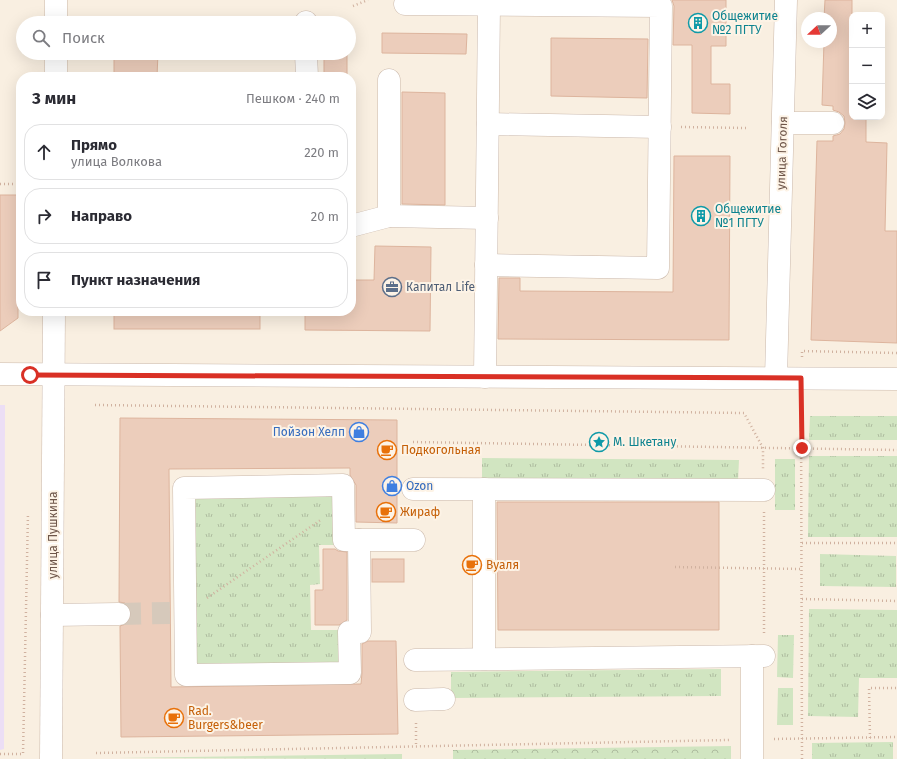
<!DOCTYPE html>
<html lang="ru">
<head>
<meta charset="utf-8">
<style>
	body { margin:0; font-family:"Fira Sans",sans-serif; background:#f7f7f7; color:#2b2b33 }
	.controls { position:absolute; right:12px; top:12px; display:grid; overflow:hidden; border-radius:8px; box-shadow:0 4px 16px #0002 }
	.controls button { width:36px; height:36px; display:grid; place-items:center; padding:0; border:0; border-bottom:1px solid #e1e1e2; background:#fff; color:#2b2b33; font:20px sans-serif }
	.compass { position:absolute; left:801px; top:12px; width:36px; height:36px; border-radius:50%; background:#fff; box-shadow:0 4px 16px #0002; rotate:249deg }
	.stop { position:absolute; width:12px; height:12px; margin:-9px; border:3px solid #d93025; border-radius:50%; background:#fff }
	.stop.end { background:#d93025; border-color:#fff; box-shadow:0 1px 4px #0008 }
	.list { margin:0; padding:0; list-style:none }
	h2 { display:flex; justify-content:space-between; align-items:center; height:52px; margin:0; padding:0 16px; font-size:17px }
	h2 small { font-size:13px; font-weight:400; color:#7c7c81 }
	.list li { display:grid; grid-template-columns:26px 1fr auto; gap:12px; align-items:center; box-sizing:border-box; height:56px; margin:0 8px 8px; padding:0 8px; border:1px solid #e1e1e2; border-radius:16px }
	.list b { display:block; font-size:15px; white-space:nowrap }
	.list p { margin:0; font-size:13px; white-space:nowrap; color:#7c7c81 }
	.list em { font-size:13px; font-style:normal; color:#7c7c81 }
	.icon { flex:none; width:22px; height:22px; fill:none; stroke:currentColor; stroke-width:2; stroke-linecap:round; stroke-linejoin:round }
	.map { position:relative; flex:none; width:897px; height:759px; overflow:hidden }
	.search { position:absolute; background:#fff; box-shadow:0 4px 16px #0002; left:16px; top:16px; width:340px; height:44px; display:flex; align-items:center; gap:10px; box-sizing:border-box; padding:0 14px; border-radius:22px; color:#7c7c81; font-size:15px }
	.panel { position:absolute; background:#fff; box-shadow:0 4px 16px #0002; left:16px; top:72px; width:340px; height:244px; border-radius:16px }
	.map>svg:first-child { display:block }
</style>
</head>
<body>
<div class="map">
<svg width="897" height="759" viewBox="0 0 897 759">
	<defs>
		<pattern id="grass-tufts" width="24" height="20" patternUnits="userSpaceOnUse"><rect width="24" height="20" fill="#d1e5c1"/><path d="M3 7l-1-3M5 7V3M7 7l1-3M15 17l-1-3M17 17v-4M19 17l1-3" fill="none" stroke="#aebc9f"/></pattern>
		<pattern id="forest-crowns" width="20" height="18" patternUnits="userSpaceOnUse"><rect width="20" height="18" fill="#d1e5c1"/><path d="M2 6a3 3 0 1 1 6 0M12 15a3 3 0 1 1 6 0" fill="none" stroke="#aebc9f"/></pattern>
	</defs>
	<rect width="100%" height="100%" fill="#f9efe1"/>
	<!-- education -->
	<polygon fill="#ecdef5" points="0,405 5,405 4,749 0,750"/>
	<!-- grass -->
	<g fill="url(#grass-tufts)">
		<polygon points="810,416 897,416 897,440 809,440"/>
		<polygon points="809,456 897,456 897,537 808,537"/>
		<polygon points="482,458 739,460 738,481 482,478"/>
		<rect x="775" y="459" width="20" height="51"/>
		<polygon points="337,492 338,545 319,545 320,584 310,585 311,630 346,630 347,669 191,670 189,493"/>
		<polygon points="820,554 896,556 896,587 820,586"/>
		<polygon points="809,609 897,610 897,678 859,678 858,717 808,716"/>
		<polygon points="778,635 794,635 793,678 777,677"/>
		<polygon points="721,669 721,696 451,698 451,672"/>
		<polygon points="778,688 793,688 793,725 777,725"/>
		<polygon points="893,742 893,759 812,759 812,743"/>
	</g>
	<!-- forest -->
	<g fill="url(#forest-crowns)">
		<polygon points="731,746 731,759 453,759 453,750"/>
		<polygon points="402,754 402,759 117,758"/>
	</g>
	<!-- building -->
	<g fill="#eccdbb" stroke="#ddb49d">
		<polygon points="672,0 726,0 726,46 711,46 711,84 730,84 730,114 692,113 692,45 673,45 674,6"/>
		<polygon points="825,0 852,0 852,117 866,117 866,142 887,143 885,231 897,231 897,343 811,340 817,141 833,141 833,136 840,134 844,129 845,123 844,116 839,112 833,110 833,106 822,105 824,42 831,42 831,18 824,18"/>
		<polygon points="382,33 467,34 466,54 382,53"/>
		<polygon points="551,38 648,39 647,98 551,96"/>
		<polygon points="114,53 158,53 157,77 114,77"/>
		<rect x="324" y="53" width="23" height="24"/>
		<polygon points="402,92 445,93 445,205 402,204"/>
		<polygon points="674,156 730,156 729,340 498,339 499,278 520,278 520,291 673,292"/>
		<polygon points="0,195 18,195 18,318 0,331"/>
		<polygon points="375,246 431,247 430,331 305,330 305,311 351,311 351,280 374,280"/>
		<rect x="114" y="311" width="146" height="18"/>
		<polygon points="120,418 397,420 397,523 356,522 356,485 350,475 350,468 169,469 171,687 361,684 362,673 362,644 368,641 396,641 398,734 121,737 120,626 126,624 130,620 131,614 129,607 125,603 119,602"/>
		<polygon points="497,502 719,502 719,630 498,630"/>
		<polygon points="323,549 335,549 338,551 347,552 347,620 339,625 315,625 315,590 323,590"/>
		<rect x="372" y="559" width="32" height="23"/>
	</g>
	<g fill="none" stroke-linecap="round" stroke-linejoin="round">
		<!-- minor-tunnel -->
		<polyline stroke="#d6c9bb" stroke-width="22" stroke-dasharray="22 11" stroke-linecap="butt" points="119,614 170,613"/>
		<!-- minor casing -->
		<g stroke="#cbb9ac" stroke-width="23">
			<g id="minor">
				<polyline points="405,4 661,6 658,268 486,265"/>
				<polyline points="306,22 306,23"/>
				<polyline points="56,23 56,0"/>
				<polyline points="306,53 307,77"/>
				<polyline points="56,77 56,53"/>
				<polyline points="389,80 389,216 487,218"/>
				<polyline points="783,123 833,123"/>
				<polyline points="488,124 660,127"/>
				<polyline points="351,226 389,216"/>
				<polyline points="0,374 897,379"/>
				<polyline points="485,377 489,5"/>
				<polyline points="776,378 786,0"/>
				<polygon points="343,485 344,540 359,540 360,632 349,632 350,673 186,675 184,488"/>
				<polyline points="413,489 764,490"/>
				<polyline points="359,540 414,540"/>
				<polyline points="52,615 119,614"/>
				<polyline points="752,656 752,759"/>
				<polyline points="484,659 484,489"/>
				<polyline points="415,660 764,656"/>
				<polyline points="415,700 444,699"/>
				<polyline points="51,759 54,311"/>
			</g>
		</g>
		<!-- path -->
		<g stroke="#d0b19f" stroke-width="2.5" stroke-dasharray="1 3" stroke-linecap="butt">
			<polyline points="353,6 368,0"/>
			<polyline points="681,127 746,128"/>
			<polyline points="0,184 21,184"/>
			<polyline points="802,357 802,351 897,353"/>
			<polyline points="801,402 802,759"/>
			<polyline points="95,405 744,413 763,448 763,469"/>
			<polyline points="413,442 897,450"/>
			<polyline points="764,512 764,635"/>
			<polyline points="802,543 897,543"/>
			<polyline points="675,567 802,569"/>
			<polyline points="207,598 322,519"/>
			<polyline points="802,599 897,601"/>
			<polyline points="416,723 416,747"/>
			<polyline points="870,738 869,688 897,688"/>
			<polyline points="774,739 897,737"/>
			<polyline points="96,753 729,740"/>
			<polyline points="0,754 23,754 28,513"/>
		</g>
		<!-- minor -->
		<use href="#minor" stroke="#fff" stroke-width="22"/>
	</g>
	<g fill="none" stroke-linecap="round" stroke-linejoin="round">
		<!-- route -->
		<polyline stroke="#d93025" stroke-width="5" points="30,375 801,378 802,448"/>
	</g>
	<!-- icons -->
	<defs>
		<g id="building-ring" transform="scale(1)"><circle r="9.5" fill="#fdf3e6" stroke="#0f9aa8" stroke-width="1.5"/><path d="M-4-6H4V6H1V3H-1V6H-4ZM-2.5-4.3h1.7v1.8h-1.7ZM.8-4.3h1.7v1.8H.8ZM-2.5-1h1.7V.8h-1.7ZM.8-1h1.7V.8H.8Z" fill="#0f9aa8"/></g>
		<g id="office-ring" transform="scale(1)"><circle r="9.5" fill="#fdf3e6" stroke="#5c6f8a" stroke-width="1.5"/><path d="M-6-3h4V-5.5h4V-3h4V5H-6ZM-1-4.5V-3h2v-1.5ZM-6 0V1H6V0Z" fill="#5c6f8a"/></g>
		<g id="shop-ring" transform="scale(1)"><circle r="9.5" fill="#fdf3e6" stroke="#3f7fe0" stroke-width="1.5"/><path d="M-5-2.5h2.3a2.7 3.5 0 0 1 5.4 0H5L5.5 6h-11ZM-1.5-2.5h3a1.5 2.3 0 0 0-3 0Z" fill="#3f7fe0"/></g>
		<g id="sight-ring" transform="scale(1)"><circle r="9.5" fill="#fdf3e6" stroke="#0f9aa8" stroke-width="1.5"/><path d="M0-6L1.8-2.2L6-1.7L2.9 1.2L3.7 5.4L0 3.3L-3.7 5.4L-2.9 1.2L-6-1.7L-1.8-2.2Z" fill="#0f9aa8"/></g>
		<g id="cafe-ring" transform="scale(1)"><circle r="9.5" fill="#fdf3e6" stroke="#e8710a" stroke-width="1.5"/><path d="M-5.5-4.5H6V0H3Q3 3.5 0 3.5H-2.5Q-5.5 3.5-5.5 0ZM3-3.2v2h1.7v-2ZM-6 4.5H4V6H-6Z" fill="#e8710a"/></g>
	</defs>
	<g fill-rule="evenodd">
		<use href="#building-ring" x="698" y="23"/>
		<use href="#building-ring" x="701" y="216"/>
		<use href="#office-ring" x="392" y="287"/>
		<use href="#shop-ring" x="359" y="432"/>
		<use href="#sight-ring" x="599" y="442"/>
		<use href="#cafe-ring" x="387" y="450"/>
		<use href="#shop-ring" x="392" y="486"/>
		<use href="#cafe-ring" x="386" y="512"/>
		<use href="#cafe-ring" x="472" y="565"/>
		<use href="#cafe-ring" x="174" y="718"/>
	</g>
	<g text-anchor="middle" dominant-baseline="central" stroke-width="4" stroke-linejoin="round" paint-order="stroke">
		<!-- culture labels -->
		<g font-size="12" fill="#0d838f" stroke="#fdf3e6" text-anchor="start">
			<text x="712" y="16">Общежитие<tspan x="712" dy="14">№2 ПГТУ</tspan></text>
			<text x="715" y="209">Общежитие<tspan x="715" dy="14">№1 ПГТУ</tspan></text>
			<text x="613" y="442">М. Шкетану</text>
		</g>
		<!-- street labels -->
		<g font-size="12" fill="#6e564a" stroke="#fdf3e6">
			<text transform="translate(782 153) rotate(-88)">улица Гоголя</text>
			<text transform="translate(53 535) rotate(-90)">улица Пушкина</text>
		</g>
		<!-- service labels -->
		<g font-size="12" fill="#4e5e75" stroke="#fdf3e6" text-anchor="start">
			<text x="406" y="287">Капитал Life</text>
		</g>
		<!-- shop labels -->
		<g font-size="12" fill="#366cbe" stroke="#fdf3e6" text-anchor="end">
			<text x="345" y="432">Пойзон Хелп</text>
			<text x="406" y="486" text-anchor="start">Ozon</text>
		</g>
		<!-- food labels -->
		<g font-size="12" fill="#c56008" stroke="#fdf3e6" text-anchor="start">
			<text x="401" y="450">Подкогольная</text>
			<text x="400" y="512">Жираф</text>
			<text x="486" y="565">Вуаля</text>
			<text x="188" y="711">Rad.<tspan x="188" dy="14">Burgers&amp;beer</tspan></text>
		</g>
	</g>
</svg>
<div class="controls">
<button>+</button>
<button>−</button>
<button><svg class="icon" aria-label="layers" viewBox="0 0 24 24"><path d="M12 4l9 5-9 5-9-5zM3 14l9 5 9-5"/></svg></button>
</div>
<svg class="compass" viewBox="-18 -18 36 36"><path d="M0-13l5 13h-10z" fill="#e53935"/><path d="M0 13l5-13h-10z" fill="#7c7c81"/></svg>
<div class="stop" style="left:30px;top:375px"></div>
<div class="stop end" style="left:802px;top:448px"></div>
<div class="search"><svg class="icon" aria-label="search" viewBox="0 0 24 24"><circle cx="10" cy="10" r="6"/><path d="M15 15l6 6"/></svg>Поиск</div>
<section class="panel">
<h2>3 мин<small>Пешком · 240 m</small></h2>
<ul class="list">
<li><svg class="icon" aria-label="ahead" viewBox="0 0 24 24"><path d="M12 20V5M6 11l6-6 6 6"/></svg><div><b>Прямо</b><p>улица Волкова</p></div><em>220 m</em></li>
<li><svg class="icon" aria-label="right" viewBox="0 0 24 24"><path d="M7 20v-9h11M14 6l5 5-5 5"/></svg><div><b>Направо</b></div><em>20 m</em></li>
<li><svg class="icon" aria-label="arrive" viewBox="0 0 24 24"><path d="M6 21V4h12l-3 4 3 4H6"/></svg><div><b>Пункт назначения</b></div></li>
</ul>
</section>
</div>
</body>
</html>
